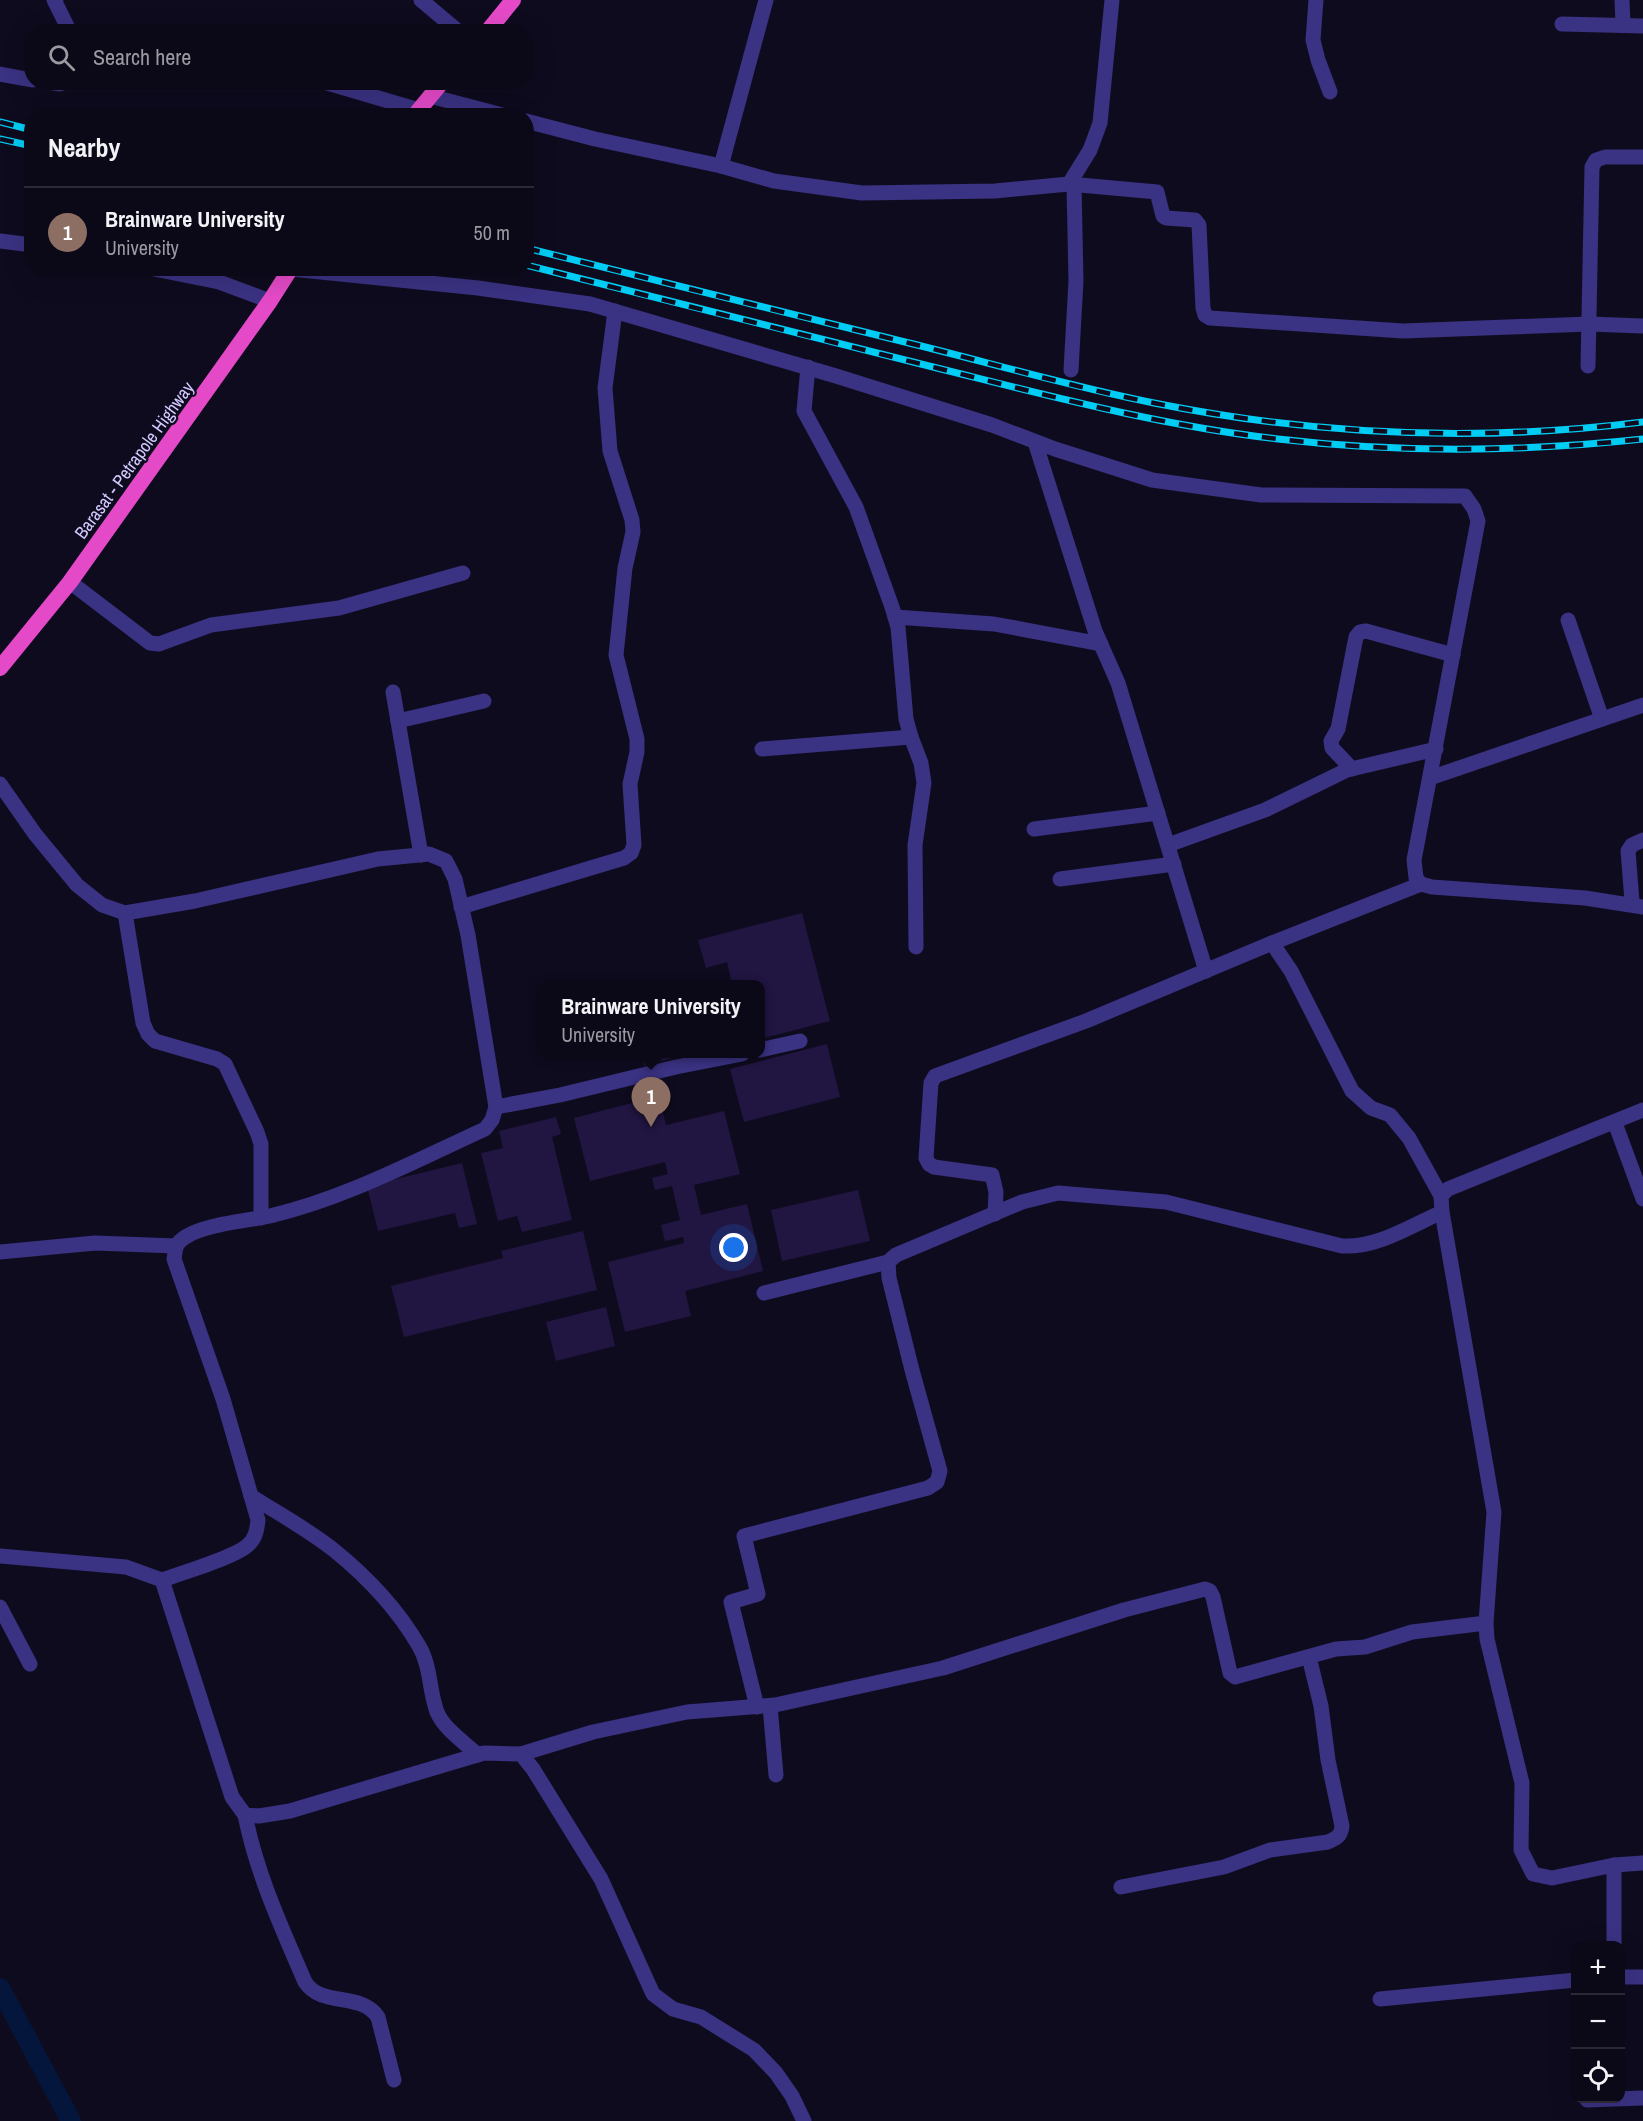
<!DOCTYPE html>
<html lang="en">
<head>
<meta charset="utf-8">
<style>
	body { margin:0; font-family:"Archivo Narrow",sans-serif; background:#191624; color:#f1f3f6 }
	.controls { position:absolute; right:18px; bottom:18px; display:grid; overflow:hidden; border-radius:12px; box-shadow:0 6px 24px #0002 }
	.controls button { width:54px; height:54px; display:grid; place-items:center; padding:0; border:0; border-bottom:2px solid #2b2936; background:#0b0817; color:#f1f3f6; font:30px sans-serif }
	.you { position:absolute; left:734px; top:1248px; width:21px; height:21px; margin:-15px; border:4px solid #fff; border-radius:50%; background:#1a73e8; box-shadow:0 0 0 9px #1a73e833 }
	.badge { display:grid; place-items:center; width:39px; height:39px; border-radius:50%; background:#0b8043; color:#fff; font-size:20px; font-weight:700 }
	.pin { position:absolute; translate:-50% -50px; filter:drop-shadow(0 2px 3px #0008) }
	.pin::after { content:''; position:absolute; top:32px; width:21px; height:18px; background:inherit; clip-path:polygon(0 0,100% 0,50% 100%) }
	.popup { position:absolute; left:537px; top:980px; width:228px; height:78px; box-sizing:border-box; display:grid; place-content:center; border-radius:12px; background:#0b0817; filter:drop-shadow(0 2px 4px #0005); font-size:20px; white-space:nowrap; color:#9a9aa1 }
	.popup b { font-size:22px; color:#f1f3f6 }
	.popup::after { content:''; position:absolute; left:50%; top:100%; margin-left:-12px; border:12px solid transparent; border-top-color:#0b0817 }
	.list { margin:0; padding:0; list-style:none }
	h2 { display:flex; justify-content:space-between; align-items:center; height:78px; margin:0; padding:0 24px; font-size:26px }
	h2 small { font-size:20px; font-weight:400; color:#9a9aa1 }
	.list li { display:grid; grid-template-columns:39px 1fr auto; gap:18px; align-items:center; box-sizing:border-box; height:90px; padding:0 24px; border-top:2px solid #2b2936 }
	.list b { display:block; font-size:22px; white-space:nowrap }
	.list p { margin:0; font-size:20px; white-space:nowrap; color:#9a9aa1 }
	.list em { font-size:20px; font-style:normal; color:#9a9aa1 }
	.icon { flex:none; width:33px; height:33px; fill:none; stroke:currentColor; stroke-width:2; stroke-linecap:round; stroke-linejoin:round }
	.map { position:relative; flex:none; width:1643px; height:2121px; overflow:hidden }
	.search { position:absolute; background:#0b0817; box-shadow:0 6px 24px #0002; left:24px; top:24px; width:510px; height:66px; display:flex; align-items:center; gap:15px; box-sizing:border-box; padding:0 21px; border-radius:24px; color:#9a9aa1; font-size:22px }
	.panel { position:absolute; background:#0b0817; box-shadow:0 6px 24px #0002; left:24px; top:108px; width:510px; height:168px; border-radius:24px }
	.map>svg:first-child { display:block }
</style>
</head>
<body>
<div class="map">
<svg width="1643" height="2121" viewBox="0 0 1643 2121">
	<rect width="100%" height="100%" fill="#0f0b1f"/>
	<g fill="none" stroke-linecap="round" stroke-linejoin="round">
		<!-- canal -->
		<polyline stroke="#05163d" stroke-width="20" points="0,1988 71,2121"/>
	</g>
	<!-- building -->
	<g fill="#211541">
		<polygon points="802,913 830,1021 760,1039 760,984 732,984 727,962 706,968 698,940"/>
		<polygon points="827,1044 840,1097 744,1122 730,1069"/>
		<polygon points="640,1054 687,1054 644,1066"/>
		<polygon points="659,1096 666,1125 724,1111 740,1174 694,1185 701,1215 747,1204 763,1271 685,1291 691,1316 625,1332 608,1262 684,1243 683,1237 665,1241 661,1225 680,1220 672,1186 655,1190 652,1178 668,1174 665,1162 590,1181 574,1118"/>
		<polygon points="556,1117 561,1134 552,1137 572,1220 522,1232 517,1216 498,1221 481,1153 503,1148 499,1131"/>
		<polygon points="462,1163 477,1224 459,1228 455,1213 378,1231 367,1186"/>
		<polygon points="858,1190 870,1241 782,1261 771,1210"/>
		<polygon points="583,1231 597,1290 404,1337 391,1286 503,1258 501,1251"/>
		<polygon points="606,1307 615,1346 556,1361 546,1322"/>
	</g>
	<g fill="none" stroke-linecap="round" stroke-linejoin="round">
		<!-- minor -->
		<g stroke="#3a3282" stroke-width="15">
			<polyline points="56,0 54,0 70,32"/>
			<polyline points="421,0 459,32"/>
			<polyline points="1316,0 1313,40 1318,60 1330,92"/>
			<polyline points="1622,0 1623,25"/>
			<polyline points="1562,24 1643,26"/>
			<polyline points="0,74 32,80"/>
			<polyline points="49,82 60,84 66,82"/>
			<polyline points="324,82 419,110"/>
			<polyline points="430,96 506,116"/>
			<polyline points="526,121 595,139 721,166 774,181 862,193 995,191 1069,184 1090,150 1100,123 1112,0"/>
			<polyline points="721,166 766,0"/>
			<polyline points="1069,184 1157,192 1163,216 1166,218 1195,220 1199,225 1203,308 1205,315 1210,318 1403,331 1589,324 1643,326"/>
			<polyline points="0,241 32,245"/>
			<polyline points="149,268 219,282 270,301"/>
			<polyline points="291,269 478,288 590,304 836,376 992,425 1055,449 1152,480 1261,495 1465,496 1474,509 1478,521 1414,860 1416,878 1421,884 1432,887 1585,898 1643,907"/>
			<polyline points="1588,366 1592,167 1596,160 1605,157 1643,157"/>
			<polyline points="808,367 804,411 856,507 892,607 898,627 906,719 911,737 921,763 924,783 915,845 916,947"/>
			<polyline points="1071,370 1076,281 1074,185"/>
			<polyline points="1035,442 1095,631 1118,683 1206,971"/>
			<polyline points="70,582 150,643 159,644 211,625 339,608 463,573"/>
			<polyline points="895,617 994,624 1101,644"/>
			<polyline points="1568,620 1602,719"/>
			<polyline points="393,692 421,855"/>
			<polyline points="398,721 484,701"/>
			<polyline points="762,749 911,737"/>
			<polyline points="1352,769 1332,748 1331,741 1338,729 1356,637 1360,632 1366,631 1453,655"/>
			<polyline points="1430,778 1643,705"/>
			<path d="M0 784 35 834 77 885 102 905 125 913 195 901 378 859 429 854 446 861 455 879 468 935 496 1107 492 1120 485 1129C415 1161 346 1198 270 1216 248 1221 189 1225 177 1245 175 1249 175 1254 174 1259L223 1399 258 1520C257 1529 256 1538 248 1545 236 1557 181 1573 162 1580"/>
			<polyline points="1034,829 1158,813"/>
			<polyline points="1168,845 1265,810 1347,770 1436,749"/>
			<polyline points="1060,879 1174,864"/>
			<polyline points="1632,901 1628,851 1632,845 1643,840"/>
			<polyline points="461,907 624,858 631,853 634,845 630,784 637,752 637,739 616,655 625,568 633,532 632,520 610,451 605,388 615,311"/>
			<polyline points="125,913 143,1023 148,1034 155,1041 217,1059 225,1064 257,1132 261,1144 261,1218"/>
			<polyline points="1272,943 1291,971 1352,1091 1371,1108 1390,1115 1409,1138 1441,1196"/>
			<polyline points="760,1050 800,1041"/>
			<polyline points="496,1107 560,1095 676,1067 742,1054"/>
			<polyline points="1643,1110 1448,1189 1441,1196 1442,1212 1494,1512 1486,1623 1487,1639 1522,1783 1521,1850 1533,1874 1552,1878 1614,1865 1643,1863"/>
			<polyline points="1615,1123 1643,1199"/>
			<polyline points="995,1214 996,1192 992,1175 934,1167 929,1164 926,1158 931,1083 935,1076 1086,1021 1272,943 1421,884"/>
			<polyline points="0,1252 95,1243 176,1246"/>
			<polyline points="764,1293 888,1262"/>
			<path d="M251 1496C279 1514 309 1530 335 1551 367 1577 398 1610 419 1646 431 1666 429 1691 437 1712 444 1729 465 1743 478 1755"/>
			<polyline points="0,1607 30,1664"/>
			<polyline points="770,1706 776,1775"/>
			<path d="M757 1707 731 1602 758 1594 744 1536 928 1488 937 1482 940 1471 912 1370 889 1278 888 1262 896 1255 1022 1202 1058 1193 1166 1202 1342 1246C1377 1248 1411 1226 1442 1212"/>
			<polyline points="521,1754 593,1732 687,1712 775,1705 943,1668 1124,1610 1205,1589 1210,1591 1213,1597 1230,1673 1235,1677 1336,1649 1365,1647 1412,1632 1486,1623"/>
			<path d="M245 1815C257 1875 281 1926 305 1982 322 2008 360 1991 378 2017L394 2080"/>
			<polyline points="1614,1865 1614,1946"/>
			<path d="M1121 1887 1224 1867 1270 1850 1328 1842C1337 1838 1341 1836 1342 1826L1328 1760 1321 1706 1309 1657"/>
			<polyline points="1620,1977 1643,1977"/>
			<polyline points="1380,1999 1576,1980"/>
			<polyline points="1587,2100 1643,2098"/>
		</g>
		<!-- tertiary -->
		<polyline stroke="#3a3282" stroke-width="15" points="0,1556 126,1567 162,1580 232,1797 245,1815 259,1816 290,1811 484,1753 521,1754 533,1769 601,1879 653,1994 673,2009 701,2017 754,2050 776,2073 792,2096 804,2121"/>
		<!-- trunk -->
		<g stroke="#e44ac8" stroke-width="16">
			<polyline points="487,32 513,0"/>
			<polyline points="414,116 442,82"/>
			<polyline points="0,668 70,582 270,301 291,268"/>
		</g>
		<!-- rail casing -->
		<g stroke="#00ccf4" stroke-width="7">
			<g id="rail">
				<polyline points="0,122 32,130"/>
				<polyline points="0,139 32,146"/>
				<path d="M526 248C654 280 782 312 909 343 991 363 1072 387 1154 403 1314 435 1481 442 1643 422"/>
				<path d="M526 265C663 300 800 334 937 368 1050 396 1162 426 1278 439 1399 453 1522 452 1643 439"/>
			</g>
		</g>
		<!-- rail -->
		<use href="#rail" stroke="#0f0b1f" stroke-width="4.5" stroke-dasharray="14" stroke-linecap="butt"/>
	</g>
	<g text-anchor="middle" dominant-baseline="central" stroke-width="4.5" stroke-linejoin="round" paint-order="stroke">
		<!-- street labels -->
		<g font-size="18" fill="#d2c9ff" stroke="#0f0b1f">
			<text transform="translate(134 460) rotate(-54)">Barasat - Petrapole Highway</text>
		</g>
	</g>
</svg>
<div class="controls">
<button>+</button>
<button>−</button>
<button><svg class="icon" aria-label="locate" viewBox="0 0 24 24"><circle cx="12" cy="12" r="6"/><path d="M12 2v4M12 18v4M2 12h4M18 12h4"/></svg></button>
</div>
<div class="you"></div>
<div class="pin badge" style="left:651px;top:1127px;background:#8d6e63">1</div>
<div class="popup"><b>Brainware University</b>University</div>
<div class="search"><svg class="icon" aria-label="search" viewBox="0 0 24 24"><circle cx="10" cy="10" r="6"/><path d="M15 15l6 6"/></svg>Search here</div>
<section class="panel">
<h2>Nearby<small></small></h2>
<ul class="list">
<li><span class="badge" style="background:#8d6e63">1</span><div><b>Brainware University</b><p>University</p></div><em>50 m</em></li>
</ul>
</section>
</div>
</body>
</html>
